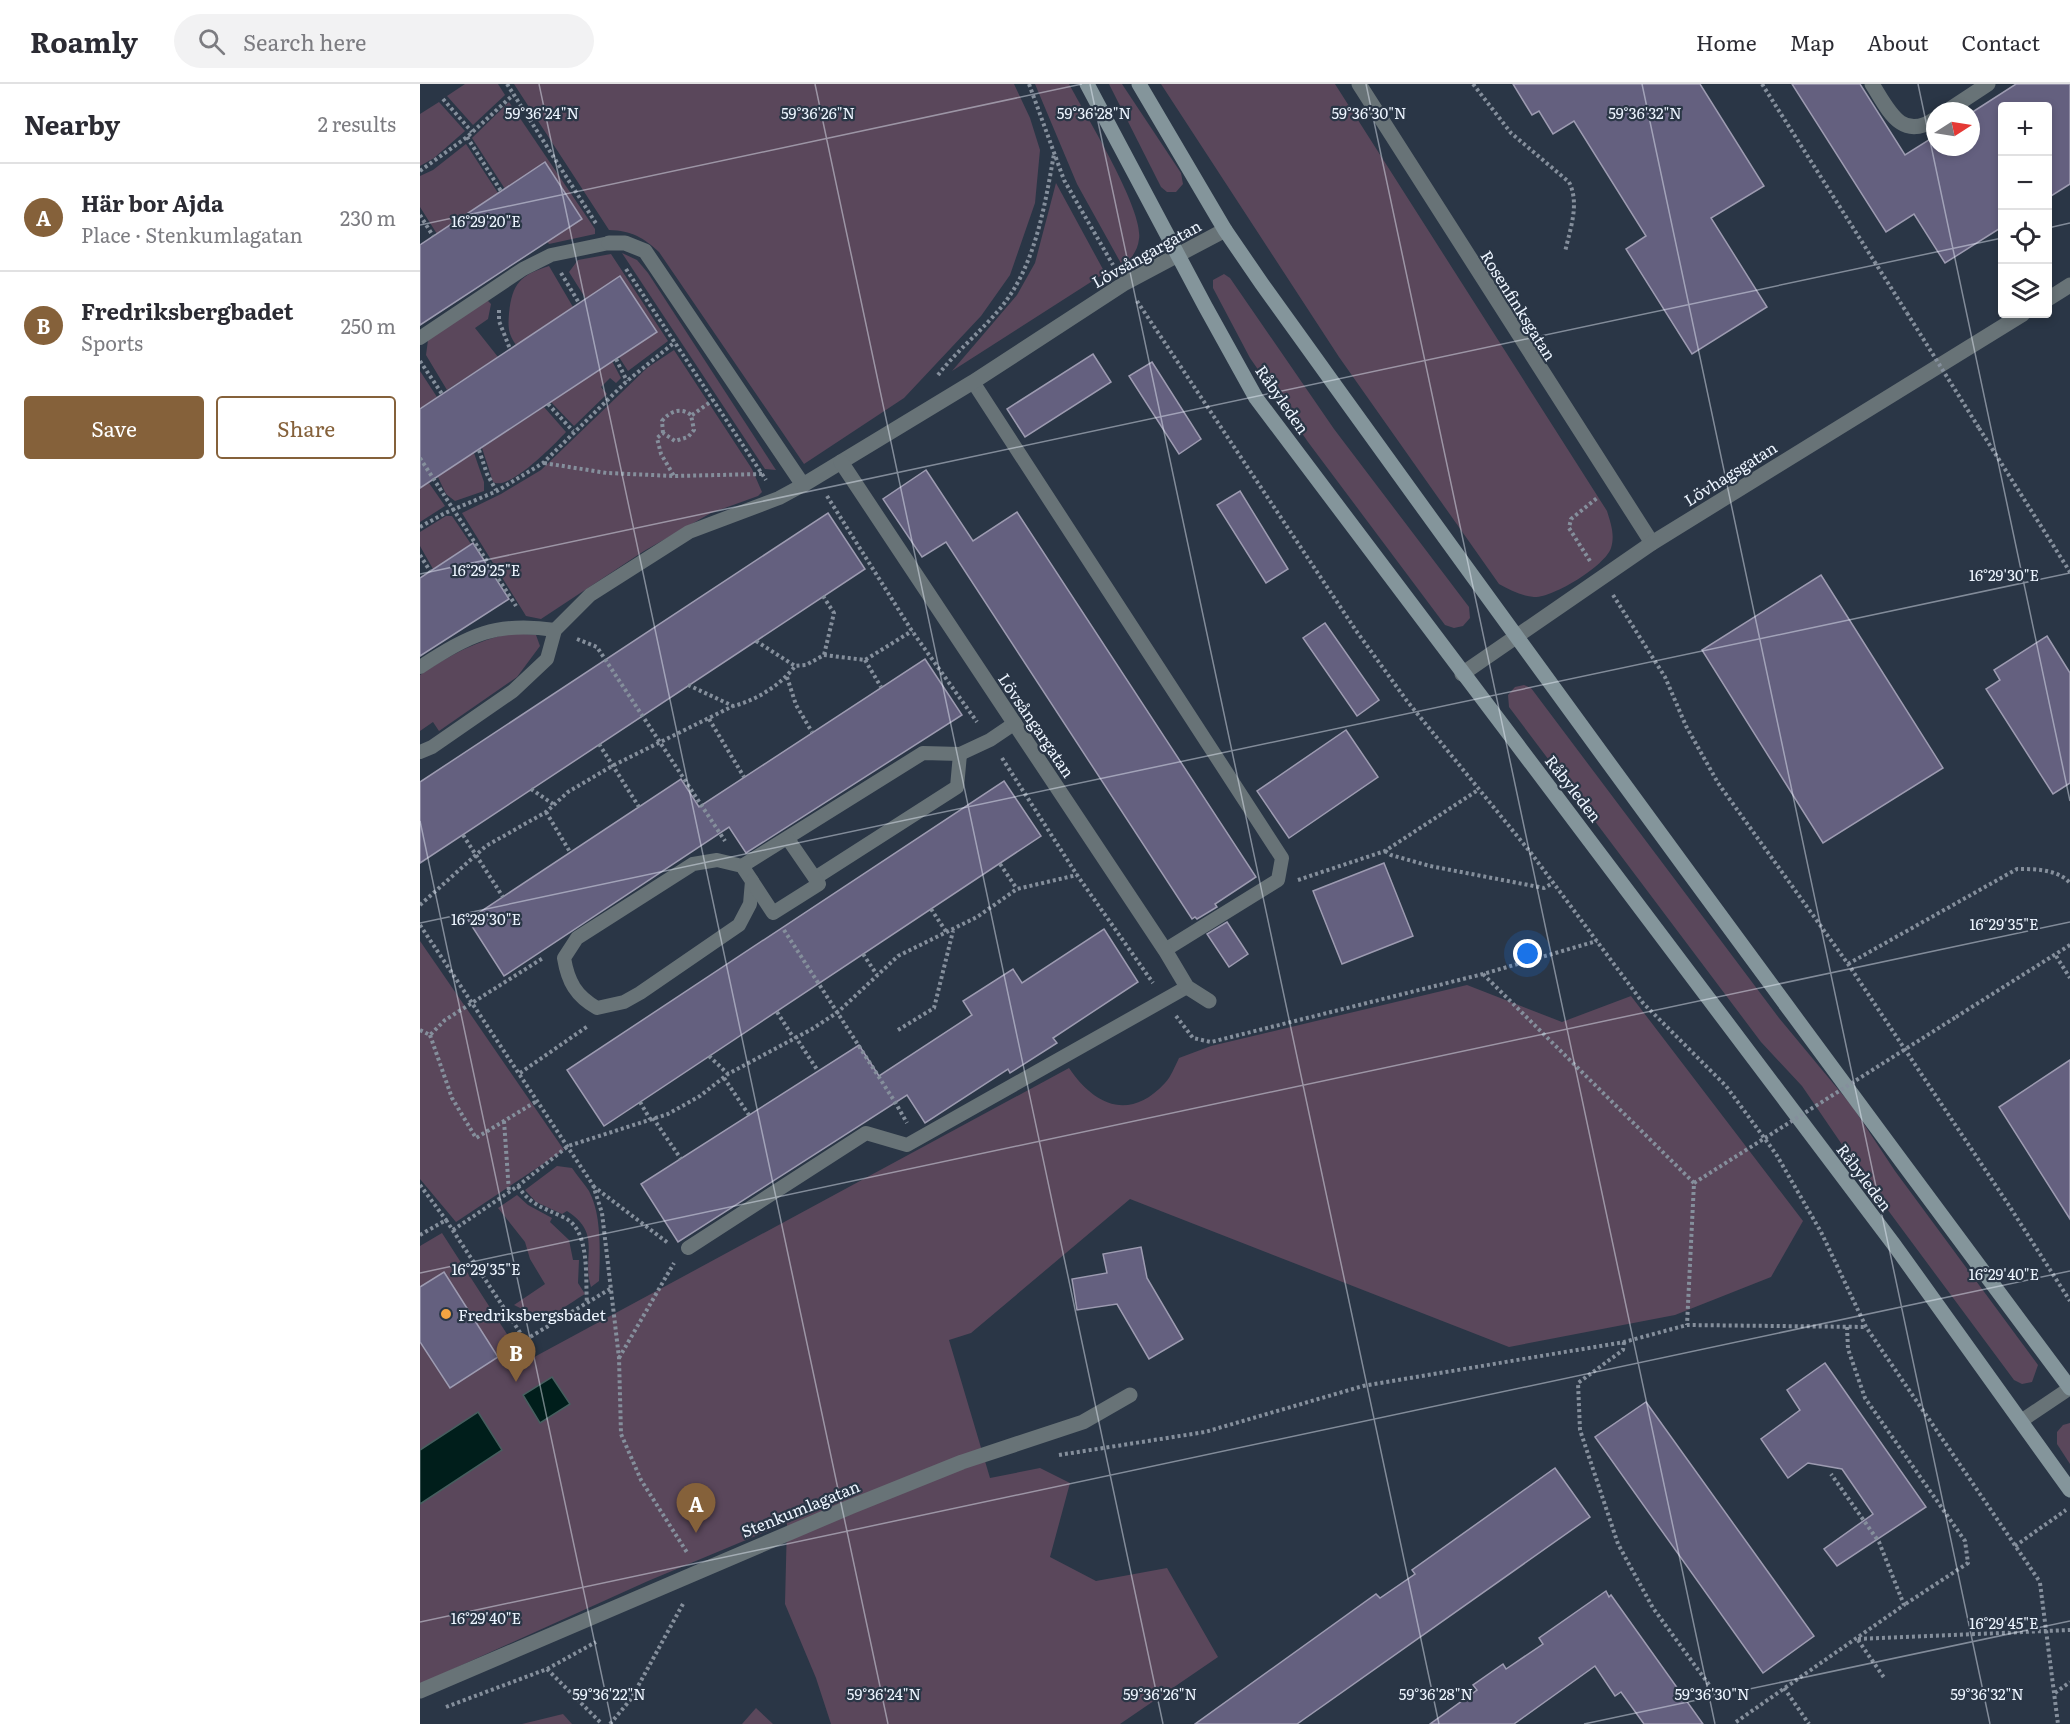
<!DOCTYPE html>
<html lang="en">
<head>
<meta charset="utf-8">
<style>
	body { margin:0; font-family:Literata,serif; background:#f2f2f3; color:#2b2b33 }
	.controls { position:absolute; right:18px; top:18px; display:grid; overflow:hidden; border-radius:6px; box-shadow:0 3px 9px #0003 }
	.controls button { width:54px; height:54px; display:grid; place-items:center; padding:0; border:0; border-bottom:2px solid #e1e1e2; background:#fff; color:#2b2b33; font:30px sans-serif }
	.compass { position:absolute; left:1506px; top:18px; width:54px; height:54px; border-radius:50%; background:#fff; box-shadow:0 3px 9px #0003; rotate:78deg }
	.you { position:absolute; left:1108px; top:870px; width:21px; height:21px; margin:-15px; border:4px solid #fff; border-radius:50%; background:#1a73e8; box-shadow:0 0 0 9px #1a73e833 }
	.badge { display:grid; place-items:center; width:39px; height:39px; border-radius:50%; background:#85613a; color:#fff; font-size:20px; font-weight:700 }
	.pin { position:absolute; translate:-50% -50px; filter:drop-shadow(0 2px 3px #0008) }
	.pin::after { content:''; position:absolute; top:32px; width:21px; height:18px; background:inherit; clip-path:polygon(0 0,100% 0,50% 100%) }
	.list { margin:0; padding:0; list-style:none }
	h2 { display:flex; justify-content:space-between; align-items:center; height:78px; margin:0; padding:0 24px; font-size:26px }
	h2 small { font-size:20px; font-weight:400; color:#7c7c81 }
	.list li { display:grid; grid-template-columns:39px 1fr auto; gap:18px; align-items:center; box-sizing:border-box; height:108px; padding:0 24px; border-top:2px solid #e1e1e2 }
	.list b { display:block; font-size:22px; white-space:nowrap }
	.list p { margin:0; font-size:20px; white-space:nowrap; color:#7c7c81 }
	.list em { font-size:20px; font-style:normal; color:#7c7c81 }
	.actions { display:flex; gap:12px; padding:18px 24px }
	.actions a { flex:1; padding:14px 0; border:2px solid #85613a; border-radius:6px; text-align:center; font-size:21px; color:#85613a }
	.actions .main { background:#85613a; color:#fff }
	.icon { flex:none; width:33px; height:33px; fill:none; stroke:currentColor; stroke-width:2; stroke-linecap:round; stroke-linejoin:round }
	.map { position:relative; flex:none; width:1650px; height:1640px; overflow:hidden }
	header { display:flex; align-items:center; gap:36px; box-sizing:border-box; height:84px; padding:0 30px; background:#fff; border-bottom:2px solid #e1e1e2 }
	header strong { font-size:28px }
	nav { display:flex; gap:33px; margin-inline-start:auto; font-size:21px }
	.search { width:420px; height:54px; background:#f2f2f3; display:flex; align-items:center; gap:15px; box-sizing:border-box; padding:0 21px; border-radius:33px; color:#7c7c81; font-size:22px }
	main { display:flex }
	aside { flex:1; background:#fff }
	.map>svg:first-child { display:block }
</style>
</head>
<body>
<header>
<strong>Roamly</strong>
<div class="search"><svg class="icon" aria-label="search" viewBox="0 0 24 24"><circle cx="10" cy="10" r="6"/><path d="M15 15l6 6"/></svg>Search here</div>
<nav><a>Home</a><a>Map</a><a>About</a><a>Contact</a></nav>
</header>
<main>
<aside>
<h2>Nearby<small>2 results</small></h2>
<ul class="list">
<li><span class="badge">A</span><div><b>Här bor Ajda</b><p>Place · Stenkumlagatan</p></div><em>230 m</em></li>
<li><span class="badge">B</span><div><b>Fredriksbergbadet</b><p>Sports</p></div><em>250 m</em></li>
</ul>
<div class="actions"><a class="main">Save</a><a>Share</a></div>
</aside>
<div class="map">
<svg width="1650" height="1640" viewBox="0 0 1650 1640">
	<rect width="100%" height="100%" fill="#2a3646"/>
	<!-- green -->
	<g fill="#5a475b">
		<polygon points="45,0 78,0 85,11 53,41 27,12"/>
		<path d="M94 0H594L610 34 620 66 615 119 590 191 561 232 484 314 384 380 239 168C223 153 212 147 189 146Z"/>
		<path d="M615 0H649C665 30 724 126 719 155 718 166 711 175 703 183L657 100Z"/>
		<polygon points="689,0 702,0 761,89 763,100 756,108 747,108 741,103"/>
		<path d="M741 0H915L1187 427C1191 440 1195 451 1191 464 1185 482 1133 514 1114 513 1101 512 1090 506 1079 500L919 273Z"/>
		<polygon points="19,18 45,47 14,74 0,82 0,30"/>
		<polygon points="89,18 175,145 175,150 129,160 85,105 52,54"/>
		<polygon points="46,60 78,109 17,150 0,123 0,92 13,86"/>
		<polygon points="636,99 685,189 532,287 597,211 615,179"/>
		<polygon points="202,169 217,176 228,189 356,386 345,385"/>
		<polygon points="191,170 248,257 208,287 199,273 236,248 200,192 166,215 149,188 158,176"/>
		<path d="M129 182 153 223 96 261C88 250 88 243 89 229 92 200 100 191 129 182Z"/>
		<polygon points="804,190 810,194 914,345 1049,523 1050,534 1043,542 1034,544 1025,541 888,358 830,274 793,204 793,196"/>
		<polygon points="67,216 71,220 68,235 55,244 78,273 27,306 6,271 8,256"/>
		<polygon points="254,266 332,385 342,408 338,412 291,429 224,467 121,535 106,532 42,429 81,410 121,386 227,284"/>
		<polygon points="192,277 201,294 196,299 190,294 181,303 187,310 154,342 131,318"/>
		<polygon points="0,287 17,313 0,325"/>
		<path d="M124 323 146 348C135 360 88 408 73 398L62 364Z"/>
		<polygon points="0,355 23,389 54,369 64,398 64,407 35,417 26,410"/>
		<polygon points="9,399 25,422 0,438 0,404"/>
		<polygon points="26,432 32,432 51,460 13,485 0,462 0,448"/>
		<path d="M93 549 116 551 120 562 97 593 19 647 13 638 0 647V591C30 571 58 556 93 549Z"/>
		<polygon points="1104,601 1111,604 1359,934 1432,1022 1475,1087 1618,1281 1612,1298 1602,1300 1594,1296 1453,1106 1382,1002 1341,958 1089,623 1088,611 1095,603"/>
		<polygon points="0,857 144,1066 36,1138 0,1095"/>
		<path d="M1047 901 1142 938 1211 912 1383 1137 1351 1193 1255 1231 1089 1263 710 1115 551 1249 529 1256 570 1394 620 1384 650 1399 630 1473 676 1497 747 1484 798 1573 700 1640H411L396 1594 365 1520 367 1439 228 1497 0 1600V1162L22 1149 105 1278 649 984C674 1021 709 1038 745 999 751 993 755 982 759 974L791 962Z"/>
		<path d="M137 1082 152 1084C157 1092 164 1099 169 1107 182 1131 180 1170 179 1197L171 1203C161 1172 183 1150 147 1127L142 1130 116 1118 105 1106Z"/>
		<path d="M97 1111 108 1121 132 1134 130 1138 149 1156 153 1176H159L158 1199 165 1210C131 1231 131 1239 94 1221L125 1200 110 1175 105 1158 78 1124Z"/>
		<polygon points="1650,1339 1650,1380 1637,1360 1637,1348 1643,1341"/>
		<polygon points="336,1624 353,1640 322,1640"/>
		<polygon points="143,1630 152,1640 102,1640"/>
	</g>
	<!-- water -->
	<g fill="#001e1b" stroke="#475e5f" stroke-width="1.5">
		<polygon points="132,1293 150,1320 120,1339 103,1311"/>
		<polygon points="58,1328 82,1366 0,1420 0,1366"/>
	</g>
	<!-- building -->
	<g fill="#64607f" stroke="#9d9bb1" stroke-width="1.5">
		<polygon points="1093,0 1280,0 1344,102 1291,134 1347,223 1272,270 1206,165 1226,152 1154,37 1133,50 1119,27 1112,31"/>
		<polygon points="1372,0 1440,0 1485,71 1515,52 1515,63 1551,63 1551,29 1596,0 1650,0 1650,100 1628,114 1628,22 1582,22 1582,143 1525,179 1494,130 1466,148"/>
		<polygon points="125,78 162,135 0,241 0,161"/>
		<polygon points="200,192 237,248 0,404 0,325"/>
		<polygon points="673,270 691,298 605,353 587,325"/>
		<polygon points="732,278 781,355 759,370 709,292"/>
		<polygon points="506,386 553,457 597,428 836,793 795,820 797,823 777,835 775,833 772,835 526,458 502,473 463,415"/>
		<polygon points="820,407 868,485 846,499 797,421"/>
		<polygon points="408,429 445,485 0,779 0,698"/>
		<polygon points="53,459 89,515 0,572 0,494"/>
		<polygon points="1401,491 1523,684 1403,759 1282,566"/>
		<polygon points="905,539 959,616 937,632 883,554"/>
		<polygon points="1627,552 1650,589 1650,699 1633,710 1566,605 1580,596 1574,586"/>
		<polygon points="505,575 542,631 326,769 309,743 84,892 48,836 261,695 279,723"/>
		<polygon points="926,646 958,693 869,754 837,707"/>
		<polygon points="584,697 621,752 184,1042 147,986"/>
		<polygon points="964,779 993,852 922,880 893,807"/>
		<polygon points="807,838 828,870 809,883 787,850"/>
		<polygon points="684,845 718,898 633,954 637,959 590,989 588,985 505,1039 487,1011 258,1158 221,1100 439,961 459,992 552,931 543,917 593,885 602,899"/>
		<polygon points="1650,976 1650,1135 1579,1023"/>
		<polygon points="721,1163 727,1194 763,1255 729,1275 697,1220 657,1226 652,1195 687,1189 683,1170"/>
		<polygon points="24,1188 78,1273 30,1304 0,1258 0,1203"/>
		<polygon points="1405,1279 1506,1423 1417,1482 1404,1465 1453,1430 1422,1385 1388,1379 1368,1394 1341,1355 1380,1326 1367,1306"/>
		<polygon points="1226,1318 1394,1552 1343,1589 1175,1353"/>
		<polygon points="1135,1384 1170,1433 877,1640 775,1640 956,1510 960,1514 995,1490 992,1486"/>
		<polygon points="1186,1507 1189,1513 1191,1511 1283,1640 1224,1640 1201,1608 1195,1612 1175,1582 1094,1640 1010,1640 1057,1606 1053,1601 1083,1580 1086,1585 1123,1560 1119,1554"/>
	</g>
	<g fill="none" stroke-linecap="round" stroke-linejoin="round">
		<!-- path -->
		<g stroke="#858f9c" stroke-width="4" stroke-dasharray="3 3" stroke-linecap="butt">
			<polyline points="87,0 177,141"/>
			<polyline points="609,0 644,96 693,181"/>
			<path d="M1053 0 1091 49 1149 98C1160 120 1150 145 1145 168"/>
			<polyline points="1342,0 1487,229"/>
			<polyline points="23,15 52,48"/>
			<polyline points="47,53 81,107"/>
			<polyline points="0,87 47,53 93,11"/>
			<polyline points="0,131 13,152"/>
			<polyline points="206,185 346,396"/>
			<polyline points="141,189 159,219"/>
			<polyline points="717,217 937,548 987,617 1111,769 1223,919 1306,1002 1356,1070 1401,1148 1446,1243 1620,1498"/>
			<polyline points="79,226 79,237 90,265"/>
			<polyline points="196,275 207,297"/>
			<polyline points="0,277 22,310"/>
			<path d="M518 291C541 261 575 237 594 205 618 165 626 115 634 70"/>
			<polyline points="128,320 153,347"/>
			<polyline points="272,331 293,316"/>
			<polyline points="1559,344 1650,488"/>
			<path d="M243 349 242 337C250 327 261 323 271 331L274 346 268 353 255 357 243 349 237 354 241 370 254 392"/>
			<polyline points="59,366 67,390 76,406"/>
			<polyline points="0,374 96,522"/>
			<polyline points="124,379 187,389 254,392 342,390"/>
			<polyline points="407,412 492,547 557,638"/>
			<polyline points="0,443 25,429 77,407 123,379 207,297 255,258"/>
			<polyline points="0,471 10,487"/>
			<polyline points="1170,477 1149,444 1151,435 1177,414"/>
			<polyline points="1193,511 1245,593 1266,642 1298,699 1428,880 1588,1120 1650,1217"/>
			<polyline points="403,512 414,529 404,571"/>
			<polyline points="157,555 177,563 305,757"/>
			<polyline points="336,557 375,582"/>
			<polyline points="445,576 461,603"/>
			<polyline points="367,593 376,621 392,648"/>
			<polyline points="268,601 313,622"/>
			<polyline points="289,635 324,693"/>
			<polyline points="179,660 219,723"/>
			<polyline points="582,674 657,791 733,899"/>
			<polyline points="111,705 133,720"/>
			<polyline points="126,728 150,768"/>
			<polyline points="43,751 83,813"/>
			<polyline points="965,767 971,771 1010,782 1124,804 1133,799"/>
			<polyline points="580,780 597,805"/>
			<polyline points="878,796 965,767 1058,706"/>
			<path d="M0 821 66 762 126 728 148 708 192 682 313 622C335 617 361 601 375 582L386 581 404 571 445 576 492 547"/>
			<polyline points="511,825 527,849"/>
			<polyline points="0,841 173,1101 182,1129 199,1274 201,1350 221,1396 268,1470"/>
			<polyline points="364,846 475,1018 487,1039"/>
			<polyline points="443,870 457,891"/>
			<polyline points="1636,872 1650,894"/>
			<path d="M1428 880 1597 785C1615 785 1637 785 1650 799"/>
			<polyline points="1063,890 1274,1099 1267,1241"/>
			<polyline points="357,928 373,953"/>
			<polyline points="756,932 773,954 791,958 1063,890 1177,857"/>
			<polyline points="1536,933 1650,861"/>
			<polyline points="0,946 10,951 25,936 123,874"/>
			<polyline points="478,946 514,924 533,847"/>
			<polyline points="10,951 32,1014 56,1054 117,1017"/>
			<polyline points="375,952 398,987"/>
			<polyline points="289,972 308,990"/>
			<polyline points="100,989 168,942"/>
			<polyline points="304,994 329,1031"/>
			<polyline points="220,1018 230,1035"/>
			<polyline points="233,1034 261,1075"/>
			<polyline points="84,1037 89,1108"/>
			<polyline points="0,1101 26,1136"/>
			<path d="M98 1102C110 1121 124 1124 143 1133 171 1145 165 1194 167 1219"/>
			<polyline points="173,1102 248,1159"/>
			<polyline points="33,1146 98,1102 148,1062 248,1030 280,1012 308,990 392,945 418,928 478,872 557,833 597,805 657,791"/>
			<polyline points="0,1151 26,1136 105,1256 190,1205"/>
			<polyline points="1427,1243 1428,1265 1445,1314 1545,1457 1548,1479 1484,1521"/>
			<polyline points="1204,1258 1203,1266 1158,1299 1160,1346 1198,1460 1233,1524 1298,1613"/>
			<polyline points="199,1274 254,1179"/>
			<polyline points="639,1371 785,1348 943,1302 1204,1258 1267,1241 1446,1243"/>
			<polyline points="1595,1462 1646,1426"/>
			<polyline points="1620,1499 1638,1640"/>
			<polyline points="1438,1555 1650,1546"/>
			<polyline points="1438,1556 1465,1595"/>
			<polyline points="127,1585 182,1640"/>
			<polyline points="1364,1604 1389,1640"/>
			<polyline points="1635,1609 1650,1598"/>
			<polyline points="26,1623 127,1585 176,1558"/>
			<polyline points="1316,1638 1484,1521 1459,1458 1411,1390"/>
			<polyline points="190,1640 211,1615 264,1518"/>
		</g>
		<!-- lane -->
		<g stroke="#687377" stroke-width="14">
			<polyline points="0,254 103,185 131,171 189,159"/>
			<polyline points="553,298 862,774 858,796 745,866"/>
			<path d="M0 583C50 551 75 537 135 546"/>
			<polyline points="0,668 12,663 93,607 127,575 135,546 170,511 269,448 359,414 383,401"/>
			<path d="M322 782 332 797 330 820 319 841 220 909 204 918 177 924C156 912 148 898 144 874L157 854 273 780 297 776 322 782 503 669 540 670 570 656 595 639"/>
			<polyline points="395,794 537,703 540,670"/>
			<polyline points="332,797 353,829 399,800 368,755"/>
			<polyline points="268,1164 446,1049 487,1061 767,903"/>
			<polyline points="1601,1337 1650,1304"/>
		</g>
		<!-- street -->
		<g stroke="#687377" stroke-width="15">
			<polyline points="939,0 1232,459"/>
			<path d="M1452 0C1468 25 1481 58 1515 35"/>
			<polyline points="1527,27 1568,0"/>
			<polyline points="189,159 205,159 225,167 383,401 553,298 705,199 805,146"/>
			<polyline points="1628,215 1650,201"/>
			<polyline points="421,378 745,866 767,903 789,917"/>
			<polyline points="1042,590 1232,459 1603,230"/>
			<polyline points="0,1607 430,1423 542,1378 663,1338 710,1311"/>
		</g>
		<!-- secondary -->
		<g stroke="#84959b" stroke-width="15">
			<polyline points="667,0 785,222 836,314 1475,1162 1650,1406"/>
			<path d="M719 0 805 146 842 200C1108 571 1377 938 1650 1304"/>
		</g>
		<!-- path-bridge -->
		<g stroke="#858f9c" stroke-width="4" stroke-dasharray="3 3" stroke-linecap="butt">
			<polyline points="1487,229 1559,344"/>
			<polyline points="1274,1099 1536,933"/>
		</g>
	</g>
	<!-- ticks -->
	<path fill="none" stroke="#edf5ff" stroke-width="1.5" stroke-opacity="0.45" d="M119 0 468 1640M395 0 743 1640M670 0 1019 1640M946 0 1295 1640M1222 0 1570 1640M1498 0 1650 717M0 141 662 0M1628 144 1650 139M0 490 1582 154M0 737 192 1640M0 839 1650 489M0 1189 1650 838M0 1538 1650 1187M1164 1640 1650 1537"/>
	<!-- markers -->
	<circle fill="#f3a442" stroke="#2a3646" stroke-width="2" cx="26" cy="1230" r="6"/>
	<g text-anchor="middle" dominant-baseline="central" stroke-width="4.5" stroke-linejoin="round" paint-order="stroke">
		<!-- street labels -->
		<g font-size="16" fill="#edf5ff" stroke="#2a3646">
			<text transform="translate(726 169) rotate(-29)">Lövsångargatan</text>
			<text transform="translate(1099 221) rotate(58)">Rosenfinksgatan</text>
			<text transform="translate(863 315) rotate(55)">Råbyleden</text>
			<text transform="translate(1310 389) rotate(-32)">Lövhagsgatan</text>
			<text transform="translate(617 641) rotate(56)">Lövsångargatan</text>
			<text transform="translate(1154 704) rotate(52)">Råbyleden</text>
			<text transform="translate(1445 1093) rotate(53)">Råbyleden</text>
			<text transform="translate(380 1424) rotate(-22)">Stenkumlagatan</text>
		</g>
		<!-- poi labels -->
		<g font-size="16" fill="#edf5ff" stroke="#2a3646" text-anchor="start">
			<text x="38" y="1230">Fredriksbergsbadet</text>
		</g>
	</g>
	<g font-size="15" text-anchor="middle" fill="#edf5ff" stroke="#2a3646" stroke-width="4.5" stroke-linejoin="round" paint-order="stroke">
		<text x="122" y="35">59°36'24"N</text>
		<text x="398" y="35">59°36'26"N</text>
		<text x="674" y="35">59°36'28"N</text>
		<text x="949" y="35">59°36'30"N</text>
		<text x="1225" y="35">59°36'32"N</text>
		<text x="66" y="143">16°29'20"E</text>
		<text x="66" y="492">16°29'25"E</text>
		<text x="1584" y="497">16°29'30"E</text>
		<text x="66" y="841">16°29'30"E</text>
		<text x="1584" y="846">16°29'35"E</text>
		<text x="66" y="1191">16°29'35"E</text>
		<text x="1584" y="1196">16°29'40"E</text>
		<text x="66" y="1540">16°29'40"E</text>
		<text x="1584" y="1545">16°29'45"E</text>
		<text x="189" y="1616">59°36'22"N</text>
		<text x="464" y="1616">59°36'24"N</text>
		<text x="740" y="1616">59°36'26"N</text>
		<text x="1016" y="1616">59°36'28"N</text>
		<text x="1292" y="1616">59°36'30"N</text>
		<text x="1567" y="1616">59°36'32"N</text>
	</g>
</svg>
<div class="controls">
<button>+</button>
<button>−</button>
<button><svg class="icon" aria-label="locate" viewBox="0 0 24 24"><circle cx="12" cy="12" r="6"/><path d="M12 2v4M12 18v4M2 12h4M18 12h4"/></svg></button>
<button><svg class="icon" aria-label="layers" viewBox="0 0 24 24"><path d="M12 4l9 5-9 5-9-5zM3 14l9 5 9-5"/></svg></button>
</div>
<svg class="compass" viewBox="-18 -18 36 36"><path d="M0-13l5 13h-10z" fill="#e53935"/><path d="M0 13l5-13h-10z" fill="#7c7c81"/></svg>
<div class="you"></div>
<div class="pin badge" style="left:276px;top:1449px">A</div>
<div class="pin badge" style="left:96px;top:1298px">B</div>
</div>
</main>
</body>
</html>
